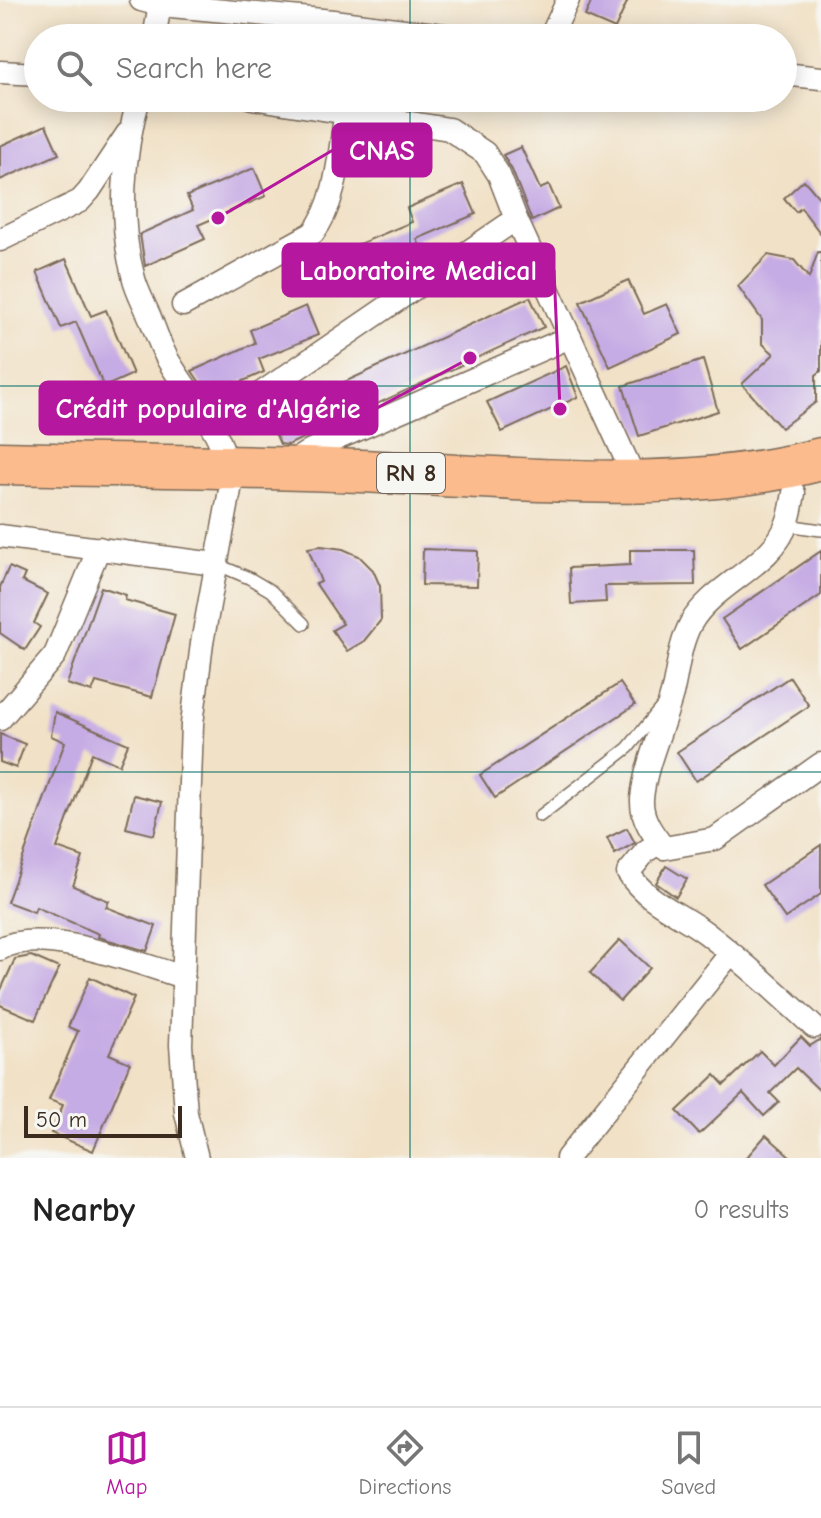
<!DOCTYPE html>
<html lang="en">
<head>
<meta charset="utf-8">
<style>
	body { margin:0; font-family:"Comic Neue",sans-serif; background:#f2f2f2; color:#222 }
	.scale { position:absolute; left:24px; bottom:20px; width:158px; box-sizing:border-box; padding-left:8px; border:4px solid #3b2a1e; border-top:0; font-size:22px; line-height:28px; white-space:nowrap; color:#3b2a1e; -webkit-text-stroke:6px #f6f6f2; paint-order:stroke }
	.list { margin:0; padding:0; list-style:none }
	h2 { display:flex; justify-content:space-between; align-items:center; height:104px; margin:0; padding:0 32px; font-size:34px }
	h2 small { font-size:26px; font-weight:400; color:#767676 }
	.icon { flex:none; width:44px; height:44px; fill:none; stroke:currentColor; stroke-width:2; stroke-linecap:round; stroke-linejoin:round }
	.map { position:relative; flex:none; width:821px; height:1158px; overflow:hidden }
	.search { position:absolute; background:#fff; box-shadow:0 4px 20px #0003; left:24px; right:24px; top:24px; height:88px; display:flex; align-items:center; gap:20px; box-sizing:border-box; padding:0 28px; border-radius:44px; color:#767676; font-size:30px }
	.sheet { height:248px; background:#fff }
	nav { display:flex; justify-content:space-around; align-items:center; box-sizing:border-box; height:112px; border-top:2px solid #e0e0e0; background:#fff; font-size:22px; color:#767676 }
	nav a { display:grid; justify-items:center; gap:4px }
	nav .on { color:#b5179e }
	.map>svg:first-child { display:block }
</style>
</head>
<body>
<div class="map">
<svg width="821" height="1158" viewBox="0 0 821 1158">
	<rect width="100%" height="100%" fill="#f6f6f2"/>
	<filter id="ink" filterUnits="userSpaceOnUse"><feTurbulence type="fractalNoise" baseFrequency=".0125" numOctaves="2"/><feDisplacementMap in="SourceGraphic" scale="16" xChannelSelector="R" yChannelSelector="G"/><feConvolveMatrix kernelMatrix="1 2 1 2 8 2 1 2 1" color-interpolation-filters="sRGB"/></filter>
	<filter id="wash" filterUnits="userSpaceOnUse"><feTurbulence type="fractalNoise" baseFrequency=".006" numOctaves="4" result="noise"/><feDisplacementMap in="SourceGraphic" scale="32" xChannelSelector="R" yChannelSelector="G"/><feGaussianBlur stdDeviation="1.8" result="paint"/><feColorMatrix in="noise" values="0 0 0 0 0 0 0 0 0 0 0 0 0 0 0 0 0 1.4 0 .05"/><feComposite in="paint" operator="in"/></filter>
	<g filter="url(#wash)">
		<rect width="100%" height="100%" fill="#f1e1c6"/>
		<g id="blocks">
			<!-- building -->
			<g fill="#c6ace4">
				<polygon points="592,0 628,0 615,29 585,16"/>
				<polygon points="46,125 59,154 0,180 0,146"/>
				<polygon points="521,147 540,189 549,185 559,208 532,221 512,170 503,155"/>
				<polygon points="254,168 266,196 198,225 205,239 145,266 140,234 193,210 187,196"/>
				<polygon points="804,180 821,200 821,234 801,208 796,212 784,198"/>
				<polygon points="463,184 476,214 417,239 422,251 359,277 347,249 412,222 407,208"/>
				<polygon points="818,252 821,252 821,371 816,375 816,402 781,428 742,384 774,354 762,343 762,320 738,286 768,255 794,260 809,278"/>
				<polygon points="66,259 91,316 106,310 133,374 104,387 76,322 61,328 37,272"/>
				<polygon points="628,280 644,314 667,304 681,334 610,367 580,302"/>
				<polygon points="530,297 544,327 288,445 280,444 268,417"/>
				<polygon points="306,306 318,335 259,359 264,372 209,396 192,371 255,343 250,330"/>
				<polygon points="703,360 718,411 639,436 623,386"/>
				<polygon points="566,366 578,397 502,432 487,402"/>
				<polygon points="321,546 343,549 359,556 373,570 380,586 381,620 364,641 347,651 332,630 343,624 316,584 321,582 308,548"/>
				<polygon points="423,549 478,551 477,586 422,585"/>
				<polygon points="630,550 694,550 695,585 605,586 606,602 571,604 569,568 630,565"/>
				<polygon points="821,551 821,595 742,649 722,619"/>
				<polygon points="9,567 25,574 22,581 48,594 34,623 40,627 25,650 0,633 0,587"/>
				<polygon points="101,587 126,595 125,600 175,614 152,697 96,682 92,692 67,684"/>
				<polygon points="790,677 809,706 696,781 677,752"/>
				<polygon points="620,683 635,705 495,798 480,775"/>
				<polygon points="55,712 128,744 119,765 92,753 57,848 83,857 73,886 109,901 106,907 156,926 147,951 98,937 99,934 36,907 34,912 7,902 65,742 51,736"/>
				<polygon points="0,734 25,744 16,768 0,762"/>
				<polygon points="134,795 162,802 154,835 126,828"/>
				<polygon points="627,828 635,843 615,854 607,838"/>
				<polygon points="821,845 821,894 785,918 762,885"/>
				<polygon points="666,866 687,879 676,897 656,883"/>
				<polygon points="620,940 650,968 620,1001 590,973"/>
				<polygon points="31,956 59,968 35,1020 0,1005 0,992 15,959"/>
				<polygon points="90,977 134,998 109,1054 130,1063 93,1151 51,1133 63,1105 49,1100 78,1031 68,1027"/>
				<polygon points="801,1037 810,1046 821,1039 821,1092 796,1068 770,1093 779,1102 764,1116 743,1093 699,1134 677,1111 715,1075 724,1085 760,1051 774,1065"/>
				<polygon points="766,1135 792,1158 746,1158"/>
			</g>
		</g>
	</g>
	<g filter="url(#ink)">
		<use href="#blocks" fill-opacity="0" stroke="#7b6a59" stroke-width="2"/>
		<g fill="none" stroke-linecap="round" stroke-linejoin="round">
			<!-- lane casing -->
			<g stroke="#7b6a59" stroke-width="14">
				<g id="lane">
					<polyline points="787,525 821,530"/>
					<polyline points="216,564 249,578 271,591 304,624"/>
					<polyline points="540,816 628,748 661,708"/>
				</g>
			</g>
			<!-- street casing -->
			<g stroke="#7b6a59" stroke-width="25">
				<g id="street">
					<polyline points="141,0 160,5 333,21 467,38"/>
					<polyline points="154,38 160,5"/>
					<polyline points="550,38 568,0"/>
					<polyline points="0,72 38,74"/>
					<polyline points="783,74 821,78"/>
					<path d="M139 98C123 152 118 219 133 275 136 290 145 305 151 320 156 333 161 348 168 360 193 403 231 437 230 490L202 643 192 724 181 1045 186 1113 197 1158"/>
					<polyline points="252,98 449,129 485,153 499,175 516,219 636,481"/>
					<polyline points="0,240 80,201 89,191 127,134"/>
					<path d="M183 305 313 233C338 201 339 151 346 112"/>
					<polyline points="213,426 516,219"/>
					<polyline points="291,463 311,450 570,337"/>
					<path d="M794 493C792 503 791 514 787 523 773 566 713 584 691 623 679 645 678 670 672 694 663 728 645 764 642 799 641 819 653 834 664 848L715 839 821 764"/>
					<polyline points="0,536 215,564"/>
					<polyline points="0,719 55,655 99,548"/>
					<path d="M664 848 657 844 646 851 628 873C648 903 678 912 706 933 744 962 779 994 814 1027"/>
					<path d="M0 949C40 925 139 964 183 977"/>
					<polyline points="567,1158 730,954"/>
				</g>
			</g>
			<!-- highway casing -->
			<g stroke="#7b6a59" stroke-width="45">
				<path id="highway" d="M0 463C127 466 254 466 381 472 525 478 681 496 821 459"/>
			</g>
			<!-- lane -->
			<use href="#lane" stroke="#fff" stroke-width="11"/>
			<!-- street -->
			<use href="#street" stroke="#fff" stroke-width="22"/>
			<!-- highway -->
			<use href="#highway" stroke="#fbbb8c" stroke-width="42"/>
		</g>
	</g>
	<!-- grid -->
	<path fill="none" stroke="#0f766e" stroke-width="2" stroke-opacity="0.55" d="M410 0V38M410 98V1158M0 386H821M0 772H821"/>
	<g text-anchor="middle" dominant-baseline="central" stroke-width="6" stroke-linejoin="round" paint-order="stroke">
		<!-- shield labels -->
		<rect fill="#f6f6f2" stroke="#73675e" stroke-width="2" x="377" y="453" width="68" height="40" rx="6"/>
		<g font-size="24" font-weight="bold" fill="#3b2a1e">
			<text x="411" y="473">RN 8</text>
		</g>
	</g>
	<!-- callouts -->
	<path fill="none" stroke="#b5179e" stroke-width="3" d="M218 218L333 150M560 409L554 270M470 358L377 408"/>
	<g fill="#b5179e" stroke="#f6f6f2" stroke-width="3">
		<circle cx="218" cy="218" r="8"/>
		<circle cx="560" cy="409" r="8"/>
		<circle cx="470" cy="358" r="8"/>
	</g>
	<g fill="#b5179e" stroke="#b5179e" stroke-width="3">
		<rect x="333" y="124" width="98" height="52" rx="8"/>
		<rect x="283" y="244" width="271" height="52" rx="8"/>
		<rect x="40" y="382" width="337" height="52" rx="8"/>
	</g>
	<g font-size="28" text-anchor="middle" font-weight="bold" fill="#fff">
		<text x="382" y="160">CNAS</text>
		<text x="418" y="280">Laboratoire Medical</text>
		<text x="208" y="418">Crédit populaire d'Algérie</text>
	</g>
</svg>
<div class="scale">50 m</div>
<div class="search"><svg class="icon" aria-label="search" viewBox="0 0 24 24"><circle cx="10" cy="10" r="6"/><path d="M15 15l6 6"/></svg>Search here</div>
</div>
<section class="sheet">
<h2>Nearby<small>0 results</small></h2>
<ul class="list">
</ul>
</section>
<nav>
<a class="on"><svg class="icon" aria-label="map" viewBox="0 0 24 24"><path d="M3 6l6-2 6 2 6-2v14l-6 2-6-2-6 2zM9 4v14M15 6v14"/></svg>Map</a>
<a><svg class="icon" aria-label="directions" viewBox="0 0 24 24"><path d="M12 3l9 9-9 9-9-9zM9 14v-3h6M13 9l2 2-2 2"/></svg>Directions</a>
<a><svg class="icon" aria-label="saved" viewBox="0 0 24 24"><path d="M7 4h10v16l-5-4-5 4z"/></svg>Saved</a>
</nav>
</body>
</html>
